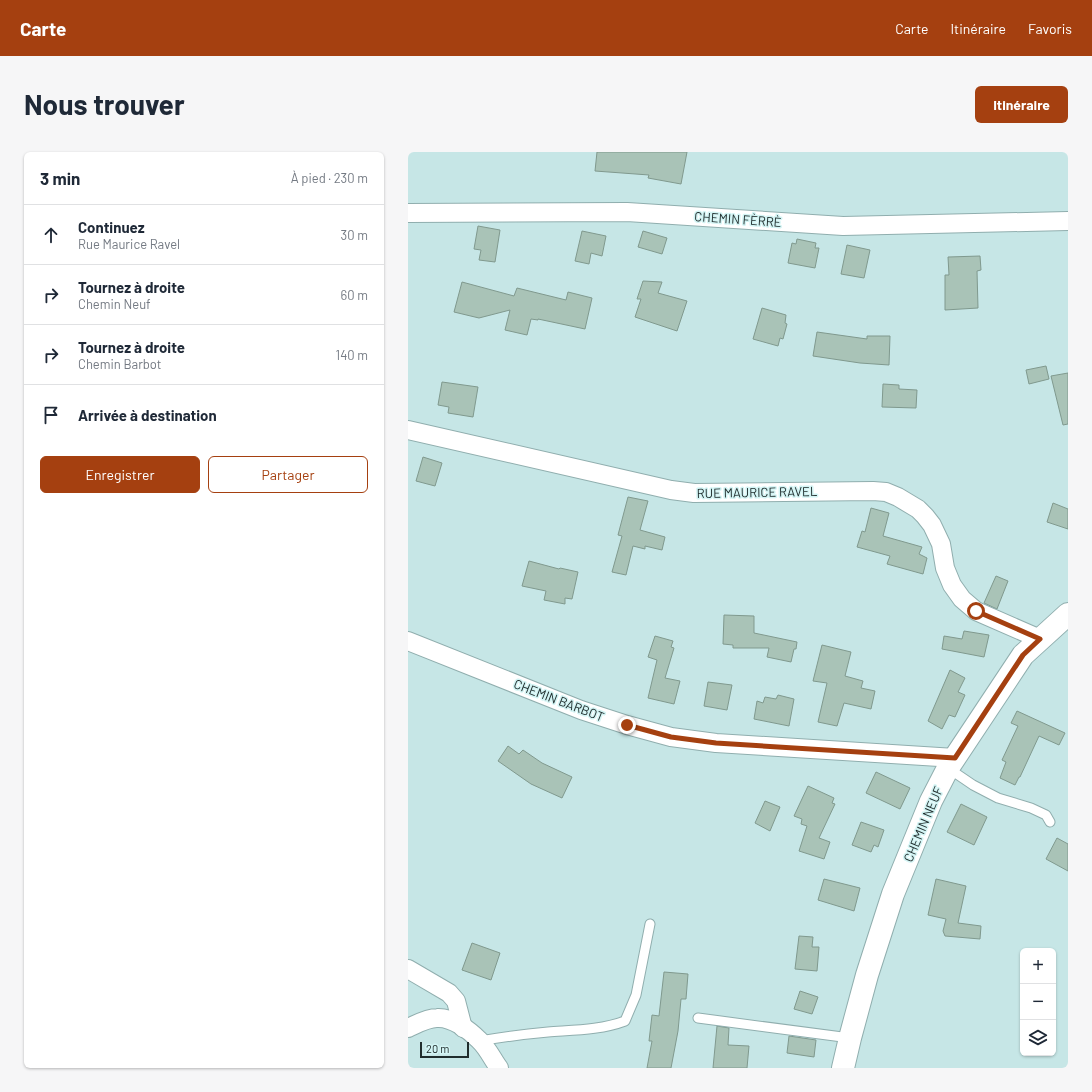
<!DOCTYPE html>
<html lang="fr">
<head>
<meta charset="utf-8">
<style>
	body { margin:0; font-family:Barlow,sans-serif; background:#f6f6f7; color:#1f2937 }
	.controls { position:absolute; right:12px; bottom:12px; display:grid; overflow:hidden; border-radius:6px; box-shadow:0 1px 3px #0004 }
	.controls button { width:36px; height:36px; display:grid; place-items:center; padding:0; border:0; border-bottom:1px solid #e0e1e3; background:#fff; color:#1f2937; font:20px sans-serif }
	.scale { position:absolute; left:12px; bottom:10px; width:49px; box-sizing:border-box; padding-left:4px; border:2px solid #202d2d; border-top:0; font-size:11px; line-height:14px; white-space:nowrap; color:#202d2d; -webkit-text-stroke:3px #d3f4f4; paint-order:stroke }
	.stop { position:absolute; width:12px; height:12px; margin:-9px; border:3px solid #a54010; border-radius:50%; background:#fff }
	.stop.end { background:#a54010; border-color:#fff; box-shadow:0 1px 4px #0008 }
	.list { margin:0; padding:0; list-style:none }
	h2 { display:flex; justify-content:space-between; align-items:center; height:52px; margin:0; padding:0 16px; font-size:17px }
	h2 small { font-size:13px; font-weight:400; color:#747a83 }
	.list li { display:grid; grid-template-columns:26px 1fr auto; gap:12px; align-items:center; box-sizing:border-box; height:60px; padding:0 16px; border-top:1px solid #e0e1e3 }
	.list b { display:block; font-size:15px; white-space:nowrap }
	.list p { margin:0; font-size:13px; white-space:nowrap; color:#747a83 }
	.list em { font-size:13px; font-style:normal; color:#747a83 }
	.actions { display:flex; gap:8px; padding:12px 16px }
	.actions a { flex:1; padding:9px 0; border:1px solid #a54010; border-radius:6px; text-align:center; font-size:14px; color:#a54010 }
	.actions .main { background:#a54010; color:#fff }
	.icon { flex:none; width:22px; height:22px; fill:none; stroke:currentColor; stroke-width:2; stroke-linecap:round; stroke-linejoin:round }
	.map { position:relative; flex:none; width:660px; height:916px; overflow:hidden; border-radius:6px }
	header { display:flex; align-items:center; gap:24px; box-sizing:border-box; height:56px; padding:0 20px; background:#a54010; color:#fff }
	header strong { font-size:19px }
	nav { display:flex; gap:22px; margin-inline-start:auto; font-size:14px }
	.intro { display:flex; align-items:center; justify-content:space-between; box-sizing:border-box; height:96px; padding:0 24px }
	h1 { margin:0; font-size:28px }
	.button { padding:10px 18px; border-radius:6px; background:#a54010; color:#fff; font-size:14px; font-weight:700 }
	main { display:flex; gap:24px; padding:0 24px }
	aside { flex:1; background:#fff; border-radius:6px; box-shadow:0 1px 3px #0004 }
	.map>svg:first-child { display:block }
</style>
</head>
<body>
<header>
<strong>Carte</strong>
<nav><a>Carte</a><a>Itinéraire</a><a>Favoris</a></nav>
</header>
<div class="intro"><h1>Nous trouver</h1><a class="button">Itinéraire</a></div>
<main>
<aside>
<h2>3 min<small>À pied · 230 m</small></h2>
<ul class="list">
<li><svg class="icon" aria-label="ahead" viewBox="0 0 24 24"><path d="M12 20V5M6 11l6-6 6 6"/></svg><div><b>Continuez</b><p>Rue Maurice Ravel</p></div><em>30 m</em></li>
<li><svg class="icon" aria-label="right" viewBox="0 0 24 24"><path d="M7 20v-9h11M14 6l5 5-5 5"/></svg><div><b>Tournez à droite</b><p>Chemin Neuf</p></div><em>60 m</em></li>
<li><svg class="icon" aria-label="right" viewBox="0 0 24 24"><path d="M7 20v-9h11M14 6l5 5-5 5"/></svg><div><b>Tournez à droite</b><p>Chemin Barbot</p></div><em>140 m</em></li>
<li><svg class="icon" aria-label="arrive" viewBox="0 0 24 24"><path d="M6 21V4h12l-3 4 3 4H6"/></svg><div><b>Arrivée à destination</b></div></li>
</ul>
<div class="actions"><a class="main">Enregistrer</a><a>Partager</a></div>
</aside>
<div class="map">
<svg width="660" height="916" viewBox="0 0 660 916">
	<rect width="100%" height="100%" fill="#c6e6e6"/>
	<!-- building -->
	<g fill="#a9c3b7" stroke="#80998e">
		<polygon points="189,0 279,0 273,32 240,26 241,23 187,19"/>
		<polygon points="70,74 92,78 87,110 71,108 73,98 66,97"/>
		<polygon points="174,79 198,84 194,104 183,101 181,112 167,109"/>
		<polygon points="235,79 259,86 254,102 230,95"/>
		<polygon points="389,87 408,91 407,96 411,96 407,116 380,111 384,91 388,92"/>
		<polygon points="439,93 462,98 456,126 433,122"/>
		<polygon points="572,104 573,118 569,119 570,156 537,158 537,123 541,123 540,105"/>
		<polygon points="235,129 254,130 250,141 279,149 269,179 227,165 233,147 229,147"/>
		<polygon points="54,130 106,144 109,136 158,148 160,140 184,146 177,177 130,167 130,168 123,167 119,183 97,178 102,158 71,166 46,160"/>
		<polygon points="354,156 378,163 377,171 379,172 375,187 372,186 370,194 345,187"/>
		<polygon points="409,180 459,187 459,184 482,184 481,213 452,211 405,204"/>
		<polygon points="638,214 641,227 621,232 618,218"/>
		<polygon points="660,221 660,272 655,273 643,224"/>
		<polygon points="34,230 70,235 65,265 40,261 41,255 30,253"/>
		<polygon points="475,232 491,233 491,237 509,238 508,256 474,255"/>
		<polygon points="15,305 34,311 27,334 8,329"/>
		<polygon points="220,345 240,349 232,378 257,385 254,398 237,394 237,397 225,394 218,423 204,420 214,384 210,383"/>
		<polygon points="645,351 660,357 660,377 639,370"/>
		<polygon points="463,356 481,361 475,384 514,395 511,402 519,406 515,422 479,412 482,404 449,395 454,379 457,380"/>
		<polygon points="121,409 151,417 152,416 170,420 164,447 157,446 157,452 136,448 138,439 114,434"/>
		<polygon points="588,424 600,429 589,457 576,451"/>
		<polygon points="316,463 346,464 346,481 389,490 388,497 386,497 383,510 359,505 361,496 325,496 325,493 315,492"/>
		<polygon points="556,479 581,483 576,505 534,497 536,484 554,487"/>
		<polygon points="247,484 265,489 263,495 266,496 257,526 272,529 266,552 240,546 249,508 240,505"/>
		<polygon points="414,493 443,500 437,524 455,529 453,536 467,539 463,557 436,551 429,574 410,570 419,531 405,529"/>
		<polygon points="542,518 557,526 550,540 557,543 547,565 541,563 534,577 520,569"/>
		<polygon points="300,530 324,533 319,558 296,554"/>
		<polygon points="370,543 386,547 381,574 346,567 349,549 355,551 357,545 368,547"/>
		<polygon points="609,559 657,581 651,593 631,584 612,625 611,625 607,633 592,626 598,610 594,608 610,574 603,571"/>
		<polygon points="100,594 111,602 115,598 134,611 164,625 154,646 123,632 90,609"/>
		<polygon points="468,620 502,636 492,657 458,641"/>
		<polygon points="400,634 426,646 424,651 427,652 411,686 422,690 416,707 391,699 399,674 393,672 394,667 386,664"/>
		<polygon points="357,649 372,655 362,679 347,671"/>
		<polygon points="553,652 579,665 566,693 539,680"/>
		<polygon points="453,670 476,678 470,695 466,693 463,700 444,693"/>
		<polygon points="649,686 660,692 660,719 638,707"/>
		<polygon points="416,727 452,736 446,759 410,748"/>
		<polygon points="528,727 558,734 550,771 573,774 572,787 537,784 535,779 538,767 520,763"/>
		<polygon points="391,784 405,785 404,795 411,795 409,819 387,817"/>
		<polygon points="64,791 92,801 83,828 54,818"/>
		<polygon points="256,820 280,822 278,847 273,847 270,879 263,916 239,916 244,889 241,889 244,863 251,864"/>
		<polygon points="392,839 410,845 404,862 386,857"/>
		<polygon points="309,874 321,876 320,893 341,894 339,916 305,916"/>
		<polygon points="381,884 408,888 406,905 379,901"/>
	</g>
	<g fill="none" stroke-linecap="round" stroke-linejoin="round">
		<!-- lane casing -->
		<g stroke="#90aeae" stroke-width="11">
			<g id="lane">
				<polyline points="540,616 565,633 590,646 623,656 638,663 642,670"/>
				<polyline points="290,866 442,886"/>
				<path d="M72 889C95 885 117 882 140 880 166 878 193 878 217 869L228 843 242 772"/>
			</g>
		</g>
		<!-- street casing -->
		<g stroke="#90aeae" stroke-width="20">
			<g id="street">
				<polyline points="0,61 219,60 435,74 660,69"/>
				<polyline points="0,278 263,338 286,341 465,339 478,340 490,345 510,357 517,364 524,373 533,392 537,416 544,433 554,447 568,459 632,487"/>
				<polyline points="0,489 173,558 219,573 263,585 308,591 547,606"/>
				<polyline points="0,817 41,841 48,849 55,876"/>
				<path d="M0 876C9 872 19 866 29 866 44 865 61 878 71 888 79 895 85 908 91 916"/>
			</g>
		</g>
		<!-- secondary casing -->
		<g stroke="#90aeae" stroke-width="24">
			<polyline id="secondary" points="435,916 442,886 459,823 485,742 523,649 540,616 615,503 660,462"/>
		</g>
		<!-- lane -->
		<use href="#lane" stroke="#fff" stroke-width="9"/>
		<!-- street -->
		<use href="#street" stroke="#fff" stroke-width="18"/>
		<!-- secondary -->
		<use href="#secondary" stroke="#fff" stroke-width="22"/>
	</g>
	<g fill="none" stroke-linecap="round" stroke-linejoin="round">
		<!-- route -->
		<polyline stroke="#a54010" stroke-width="5" points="219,573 263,585 308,591 547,606 615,503 632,487 568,459"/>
	</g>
	<g text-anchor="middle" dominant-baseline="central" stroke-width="3" stroke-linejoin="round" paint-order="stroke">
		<!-- street labels -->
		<g font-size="13" fill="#202d2d" stroke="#d3f4f4">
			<text transform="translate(330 67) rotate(4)">CHEMIN FÈRRÈ</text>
			<text transform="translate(349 340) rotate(-1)">RUE MAURICE RAVEL</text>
			<text transform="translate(151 548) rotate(21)">CHEMIN BARBOT</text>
			<text transform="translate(515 672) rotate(-67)">CHEMIN NEUF</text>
		</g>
	</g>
</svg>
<div class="controls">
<button>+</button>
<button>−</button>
<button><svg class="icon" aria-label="layers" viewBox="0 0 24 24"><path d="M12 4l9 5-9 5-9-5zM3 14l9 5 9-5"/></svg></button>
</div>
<div class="scale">20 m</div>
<div class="stop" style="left:568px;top:459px"></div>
<div class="stop end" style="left:219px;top:573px"></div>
</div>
</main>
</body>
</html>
